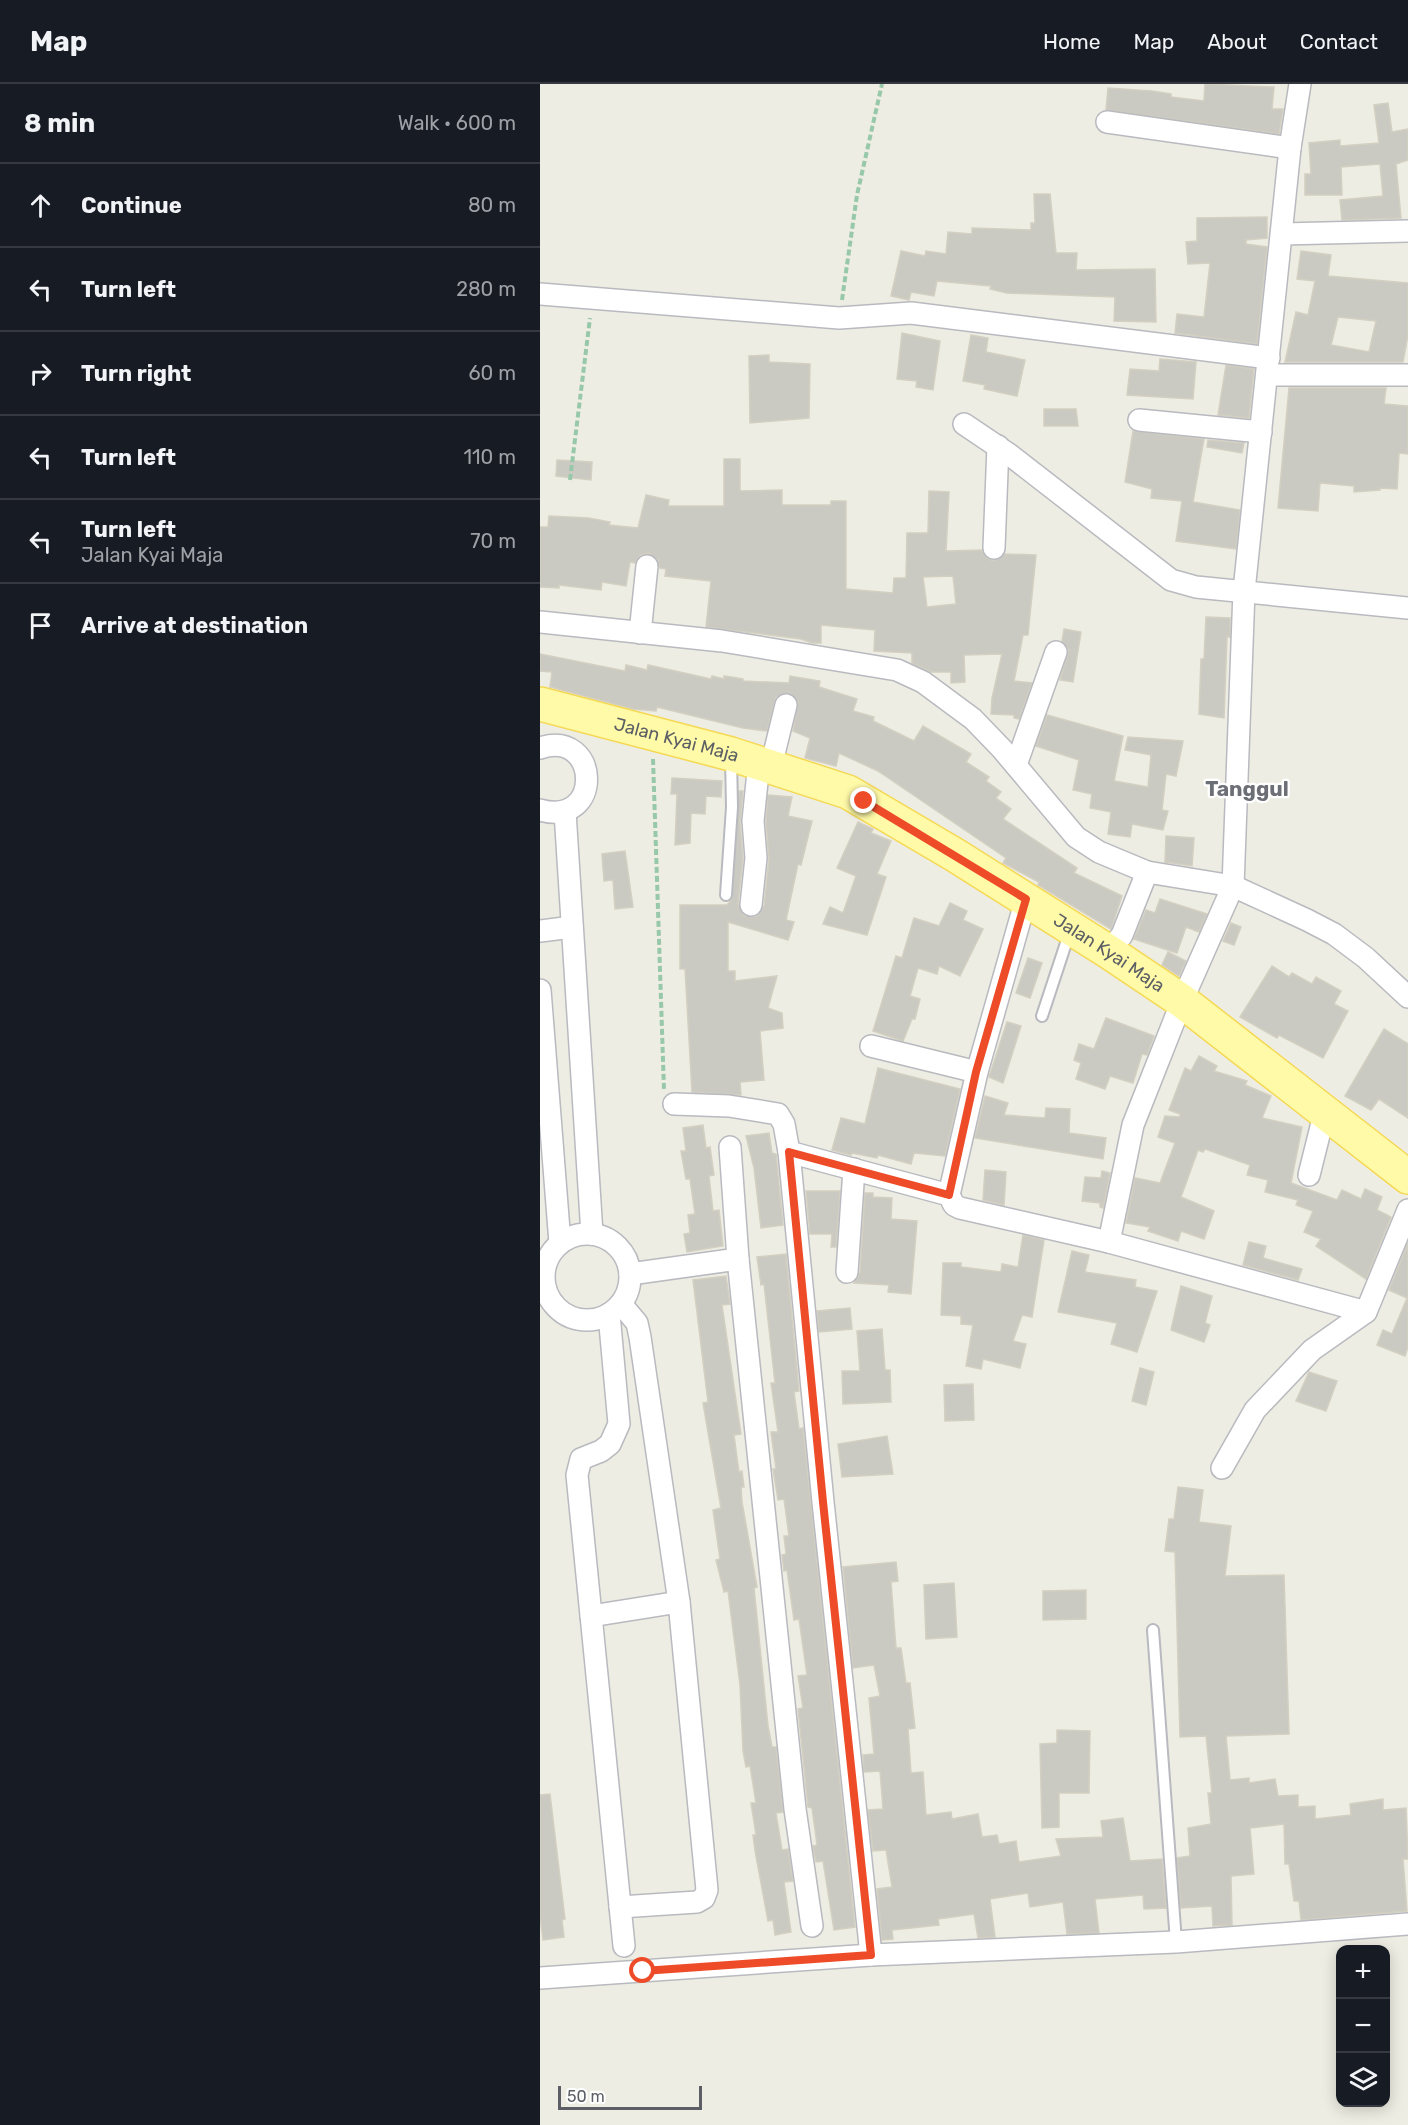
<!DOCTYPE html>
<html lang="en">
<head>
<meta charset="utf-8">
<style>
	body { margin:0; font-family:Rubik,sans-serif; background:#242831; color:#f1f3f6 }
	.controls { position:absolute; right:18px; bottom:18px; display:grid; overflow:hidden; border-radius:12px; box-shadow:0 3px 15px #0003 }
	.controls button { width:54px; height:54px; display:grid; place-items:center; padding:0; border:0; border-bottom:2px solid #363941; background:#171b24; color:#f1f3f6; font:30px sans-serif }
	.scale { position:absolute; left:18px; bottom:15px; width:144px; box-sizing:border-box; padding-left:6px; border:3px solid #5b5e64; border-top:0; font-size:16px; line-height:21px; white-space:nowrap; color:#5b5e64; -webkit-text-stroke:4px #fff; paint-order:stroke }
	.stop { position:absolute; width:18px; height:18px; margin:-14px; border:4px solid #ee4c29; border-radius:50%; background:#fff }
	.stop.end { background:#ee4c29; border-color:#fff; box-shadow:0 2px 6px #0008 }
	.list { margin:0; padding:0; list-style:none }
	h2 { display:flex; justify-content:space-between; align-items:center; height:78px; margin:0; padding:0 24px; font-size:26px }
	h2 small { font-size:20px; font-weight:400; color:#9ea1a6 }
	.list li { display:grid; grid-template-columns:39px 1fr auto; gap:18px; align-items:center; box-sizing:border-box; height:84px; padding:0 24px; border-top:2px solid #363941 }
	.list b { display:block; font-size:22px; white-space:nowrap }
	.list p { margin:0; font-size:20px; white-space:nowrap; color:#9ea1a6 }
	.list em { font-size:20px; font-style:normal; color:#9ea1a6 }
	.icon { flex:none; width:33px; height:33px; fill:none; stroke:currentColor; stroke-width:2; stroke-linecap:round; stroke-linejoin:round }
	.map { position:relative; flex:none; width:868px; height:2041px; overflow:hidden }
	header { display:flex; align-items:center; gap:36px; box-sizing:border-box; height:84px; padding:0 30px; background:#171b24; border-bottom:2px solid #363941 }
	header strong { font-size:28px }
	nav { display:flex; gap:33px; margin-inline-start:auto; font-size:21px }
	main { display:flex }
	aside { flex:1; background:#171b24 }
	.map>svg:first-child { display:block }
</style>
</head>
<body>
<header>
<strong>Map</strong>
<nav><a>Home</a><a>Map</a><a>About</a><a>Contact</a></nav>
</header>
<main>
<aside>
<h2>8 min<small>Walk · 600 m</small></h2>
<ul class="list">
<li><svg class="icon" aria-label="ahead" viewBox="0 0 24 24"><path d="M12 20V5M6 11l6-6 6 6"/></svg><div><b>Continue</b></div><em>80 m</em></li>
<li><svg class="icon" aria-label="left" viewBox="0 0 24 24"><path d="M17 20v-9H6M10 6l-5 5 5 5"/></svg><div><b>Turn left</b></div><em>280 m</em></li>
<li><svg class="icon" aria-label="right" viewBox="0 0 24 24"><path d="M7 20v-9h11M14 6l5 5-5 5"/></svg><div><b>Turn right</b></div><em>60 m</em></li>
<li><svg class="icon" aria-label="left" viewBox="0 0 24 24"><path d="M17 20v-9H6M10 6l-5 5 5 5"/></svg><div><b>Turn left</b></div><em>110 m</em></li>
<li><svg class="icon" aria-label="left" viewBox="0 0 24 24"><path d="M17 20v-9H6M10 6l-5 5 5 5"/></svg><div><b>Turn left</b><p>Jalan Kyai Maja</p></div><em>70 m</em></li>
<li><svg class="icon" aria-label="arrive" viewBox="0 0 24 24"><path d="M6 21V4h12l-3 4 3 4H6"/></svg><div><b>Arrive at destination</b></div></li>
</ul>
</aside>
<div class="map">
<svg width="868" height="2041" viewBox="0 0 868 2041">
	<rect width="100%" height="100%" fill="#eeede3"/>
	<!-- building -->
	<g fill="#cbcac2" stroke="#d3cfc1" stroke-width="1.5" fill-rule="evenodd">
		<polygon points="665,0 734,3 732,25 743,25 739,50 566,26 568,4 612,7 631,10 631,13 664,17"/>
		<polygon points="848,19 852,48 868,45 868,76 856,80 861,134 802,136 800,116 843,112 840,80 801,83 802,111 765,111 765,90 771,90 769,59 800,56 800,62 839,59 834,21"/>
		<polygon points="494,110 510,110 516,169 537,169 536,186 615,185 616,238 574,237 575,213 467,209 450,205 451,202 397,197 394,212 371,208 369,216 351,212 361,167 385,172 386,167 406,170 408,148 432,150 432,144 491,146 491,139 495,139"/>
		<polygon points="727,133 727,154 706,156 706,160 727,163 717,260 635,249 637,230 664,233 670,179 648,180 646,158 657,157 657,134"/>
		<path d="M761 167 791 171 788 192 868 199V251L863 278H745L756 228 768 231 775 197 757 195ZM798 233 836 237 829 268 791 261Z"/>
		<polygon points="362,249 400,257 393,306 376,303 377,297 357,295"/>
		<polygon points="431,251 448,254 446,268 485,276 477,312 444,305 445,301 423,297"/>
		<polygon points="229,271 229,278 270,280 269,334 210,339 209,272"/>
		<polygon points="620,275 656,278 653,315 587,311 590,285 619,287"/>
		<polygon points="686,281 714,285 709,334 678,331"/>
		<polygon points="749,304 846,304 844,320 868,322 868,370 859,369 857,405 840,404 840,406 814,408 814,402 780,399 778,427 738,424"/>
		<polygon points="504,325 536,325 538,342 504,342"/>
		<polygon points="593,347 664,355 653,418 700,426 696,465 636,457 642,417 611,414 612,405 585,398"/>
		<polygon points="668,356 704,359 702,369 667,363"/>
		<path d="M184 375H200V407L242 406V421H291V417H306V505L353 509 354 494H366L367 449H388L389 407 409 408 406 467 441 466 447 474 453 477 465 470 496 471 488 551H483L474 597 492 599 479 635 474 634V631L451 630 452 614 462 570 424 571 425 598 411 599V588H391L372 579V569L334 567 335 546 281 541V559H272L261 555 166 543 171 497 125 492 126 485 120 484 118 476 109 469 101 471 95 479 90 478 86 502 62 498 61 506 19 501V504L0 503V443H8L9 432 49 434 70 438 69 441 98 444 106 411 129 416 128 422H184ZM413 492 416 520 387 523 383 493Z"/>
		<polygon points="17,376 52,378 51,396 16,392"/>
		<polygon points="666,533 690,534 690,553 687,553 684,634 659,630 661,575 664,575"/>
		<polygon points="524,545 541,548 533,598 520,596 529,566 522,557"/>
		<polygon points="0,570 85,587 86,581 107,586 108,581 171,595 172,592 184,595 184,592 203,595 203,597 249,599 250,592 280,597 279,603 317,615 313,627 334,633 333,637 374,657 383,642 431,670 426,678 449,693 446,697 461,708 456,714 471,725 463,735 537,784 534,789 582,812 571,845 498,801 499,798 463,779 466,774 338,687 299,669 296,682 265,674 270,654 253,647 258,618 250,609 236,613 227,647 203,644 117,623 116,627 93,625 10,603 12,588 0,587"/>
		<polygon points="507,631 583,652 574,697 608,703 611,671 585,666 588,653 643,657 636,692 626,690 622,726 628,727 623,746 592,740 590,753 568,750 571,728 550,724 552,710 533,706 539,676 496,662"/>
		<polygon points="132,694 182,697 181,713 166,712 165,730 151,729 150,759 135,761 137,710 131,710"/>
		<polygon points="199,707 203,707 200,738 203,774 198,820 204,832 217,832 224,822 229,775 226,737 228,711 252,713 248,732 272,737 261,781 258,780 246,836 254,838 248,856 188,838 188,887 195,887 195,897 237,892 228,924 242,929 243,944 220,947 224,996 200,998 201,1011 152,1008 145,885 140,885 140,821 187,821 192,815"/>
		<polygon points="318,738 333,745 331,749 351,757 337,790 346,793 327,851 283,840 290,823 303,829 316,792 297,784"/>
		<polygon points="626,752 654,754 652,782 625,778"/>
		<polygon points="85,767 93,823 75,825 73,796 64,797 62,770"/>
		<polygon points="620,815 667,830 659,848 646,843 637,869 594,855 606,826 615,829"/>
		<polygon points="410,819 427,827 423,836 443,845 420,892 399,882 397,890 378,884 370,912 380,915 375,935 372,935 363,957 333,947 356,872 362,874 374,834 399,842"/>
		<polygon points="691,839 701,843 694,861 683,857"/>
		<polygon points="628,868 646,877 639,892 622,881"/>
		<polygon points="488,874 502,879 490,914 476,909"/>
		<polygon points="732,882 749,893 752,889 772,900 776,893 801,907 794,920 808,927 783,974 739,951 737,954 700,933"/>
		<polygon points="566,934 614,952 607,971 602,970 593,999 570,992 565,1005 536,995 541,979 534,976 539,960 554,965"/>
		<polygon points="467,938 481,942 463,999 449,993"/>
		<polygon points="844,945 868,960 868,1034 839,1015 831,1026 805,1012"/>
		<polygon points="659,972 677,982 674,987 707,997 705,1001 731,1012 722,1034 762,1043 751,1099 797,1116 802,1106 821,1115 825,1105 842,1113 837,1126 851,1133 826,1195 776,1162 781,1155 764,1148 773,1127 756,1121 758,1116 725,1108 728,1096 707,1091 710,1081 665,1065 663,1068 658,1066 641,1113 674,1127 664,1155 641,1147 638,1157 608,1147 610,1143 586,1139 595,1094 620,1099 635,1059 618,1053 625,1032 640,1033 640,1030 629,1026 645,984 651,987"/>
		<polygon points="338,984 420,1005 405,1072 374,1069 371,1080 338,1071 337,1074 312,1069 311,1071 292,1066 301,1034 325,1040"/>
		<polygon points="445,1012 468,1019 464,1031 505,1034 506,1024 530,1025 529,1049 566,1054 563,1075 435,1054"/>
		<polygon points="163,1041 166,1064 170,1063 174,1091 169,1092 173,1127 179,1126 183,1162 147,1168 144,1150 150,1149 148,1131 155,1130 150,1095 146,1095 141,1067 146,1067 143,1044"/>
		<polygon points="229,1049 232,1069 236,1070 243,1141 221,1144 214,1084 206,1052"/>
		<polygon points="445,1086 466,1088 464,1121 443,1116"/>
		<polygon points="562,1087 570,1089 563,1124 560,1123 560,1119 542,1117 545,1093 561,1094"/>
		<polygon points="266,1107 300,1107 296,1163 291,1163 292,1150 270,1150"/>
		<polygon points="325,1109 333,1109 333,1113 352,1114 351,1135 377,1137 371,1210 348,1208 349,1201 314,1199 320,1189"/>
		<polygon points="483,1151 504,1156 492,1233 482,1231 473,1257 486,1260 480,1284 443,1275 441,1285 426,1282 433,1241 421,1240 421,1232 401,1231 403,1179 421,1179 421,1183 461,1188 462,1180 478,1183"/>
		<polygon points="709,1158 726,1162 723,1174 762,1185 758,1196 703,1181"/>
		<polygon points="868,1159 868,1263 865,1272 837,1261 843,1246 852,1250 867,1214 849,1206"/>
		<polygon points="532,1167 549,1171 545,1188 596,1196 595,1203 617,1207 597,1268 571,1260 577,1239 518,1228"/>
		<polygon points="246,1170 259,1307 254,1308 259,1345 263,1344 315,1843 294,1846 283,1777 276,1778 273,1762 277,1761 272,1724 268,1723 258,1625 263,1624 258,1592 267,1591 259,1535 254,1536 247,1486 244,1487 242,1471 246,1470 244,1452 249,1452 244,1415 238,1416 233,1385 236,1385 231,1348 238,1348 231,1299 235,1299 224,1200 221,1201 217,1173"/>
		<polygon points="186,1192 190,1220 182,1221 201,1350 194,1351 199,1388 202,1387 204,1403 201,1403 202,1418 217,1503 214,1504 228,1642 232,1663 236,1663 243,1728 236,1729 242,1766 248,1765 253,1797 244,1798 251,1848 235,1851 233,1836 228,1837 215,1767 213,1751 216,1751 211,1719 216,1719 210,1682 206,1683 203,1667 200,1601 188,1507 184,1508 176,1476 180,1475 173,1426 181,1424 163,1319 168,1318 153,1196"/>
		<polygon points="641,1202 672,1212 665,1239 670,1241 664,1258 631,1246"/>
		<polygon points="310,1224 312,1245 279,1248 277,1227"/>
		<polygon points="342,1245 345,1286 350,1286 351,1318 303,1320 302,1287 320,1287 317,1247"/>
		<polygon points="600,1284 614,1288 606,1321 592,1317"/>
		<polygon points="769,1288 797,1297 786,1327 756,1317"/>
		<polygon points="433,1300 434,1336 405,1337 404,1301"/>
		<polygon points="347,1352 353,1390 302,1393 298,1360"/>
		<polygon points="638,1403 663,1406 659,1438 691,1442 685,1492 744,1491 749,1650 686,1652 690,1696 709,1694 709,1699 735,1695 738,1712 758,1711 758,1723 775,1722 775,1735 811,1731 810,1720 843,1715 843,1726 866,1724 868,1775 863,1775 867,1827 761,1836 759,1817 754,1817 749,1780 745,1780 744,1740 710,1744 714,1790 691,1792 692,1841 673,1842 672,1822 641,1824 637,1774 650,1772 648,1744 671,1740 668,1709 672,1709 666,1652 640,1653 635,1468 625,1467 629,1435 634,1435"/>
		<polygon points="356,1478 358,1497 351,1498 356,1564 361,1564 366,1599 370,1599 375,1644 368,1645 371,1689 383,1688 386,1731 411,1728 412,1735 438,1730 442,1753 457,1751 459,1760 476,1757 479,1778 521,1772 516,1755 563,1753 561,1737 583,1734 590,1777 622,1775 626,1824 604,1825 603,1811 555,1815 559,1849 527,1850 523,1818 490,1823 488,1809 450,1815 455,1853 438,1854 434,1830 398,1835 399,1841 352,1846 353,1855 342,1856 337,1805 352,1803 346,1766 333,1767 328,1726 343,1725 340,1687 324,1688 323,1671 334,1670 329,1614 340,1612 334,1581 313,1584 303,1483"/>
		<polygon points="414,1499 417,1553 386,1555 384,1501"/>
		<polygon points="546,1506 546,1535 503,1536 503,1507"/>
		<polygon points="517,1646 550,1647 549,1709 519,1709 519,1743 502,1744 500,1660 517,1659"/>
		<polygon points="10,1710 25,1835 22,1836 24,1853 3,1856 0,1832 0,1711"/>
	</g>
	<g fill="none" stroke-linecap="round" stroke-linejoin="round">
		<!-- lane casing -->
		<g stroke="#b8babf" stroke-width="14">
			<g id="lane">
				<polyline points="186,811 192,723 191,673"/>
				<polyline points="502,932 530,847"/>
				<polyline points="613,1546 636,1858"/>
			</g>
		</g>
		<!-- street casing -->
		<g stroke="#b8babf" stroke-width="24">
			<g id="street">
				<polyline points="567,38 750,64"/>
				<polyline points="742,150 868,147"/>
				<polyline points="0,210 299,234 371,229 729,274"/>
				<polyline points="728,291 868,291"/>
				<polyline points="599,336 721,348"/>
				<polyline points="424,340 470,371 631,496 656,503 868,524"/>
				<polyline points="454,464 458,362"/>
				<polyline points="0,538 182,557 357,586 383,598 433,635 462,665 536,753 559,768 607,788 693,802 767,836 794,850 826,874 868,913"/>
				<polyline points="100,549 107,482"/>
				<path d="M0 664C60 644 64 744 0 726"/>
				<polyline points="476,681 516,568"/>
				<polyline points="231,682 246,621"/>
				<polyline points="25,728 52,1150"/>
				<polyline points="211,821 216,774 213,737 219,678"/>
				<polyline points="0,847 32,843"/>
				<polyline points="569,868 582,851 607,788"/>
				<polyline points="0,906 20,1159"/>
				<polyline points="331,962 437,988"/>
				<polyline points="134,1020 189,1022 238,1030 244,1040 249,1068"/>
				<polyline points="190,1063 198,1175"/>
				<polyline points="769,1091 785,1027"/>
				<polyline points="409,1111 437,988 486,815"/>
				<circle cx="47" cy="1193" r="43"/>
				<polyline points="569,1158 593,1041 642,917 693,802 704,507 750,64 760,0"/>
				<polyline points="307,1188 314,1085"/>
				<polyline points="90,1190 198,1175 255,1725 272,1842"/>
				<polyline points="69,1230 79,1340 70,1360 61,1367 41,1375 37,1391 84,1862"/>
				<polyline points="682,1384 715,1326 772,1266 826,1228"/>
				<polyline points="51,1532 139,1518"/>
				<polyline points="80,1823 157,1818 164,1814 167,1806 139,1518 100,1253 97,1239 81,1220"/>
				<polyline points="331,1871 283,1418 249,1068 409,1111 414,1121 420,1124 569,1158 826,1228 868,1126"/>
				<polyline points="0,1894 331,1871 636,1858 868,1840"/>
			</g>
		</g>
		<!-- primary casing -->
		<g stroke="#f5d854" stroke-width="36">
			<g id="primary">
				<path id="s1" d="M0 620 191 670 308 708 415 771 569 868 642 917 868 1093"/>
			</g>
		</g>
		<!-- path -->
		<g stroke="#97c8aa" stroke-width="4" stroke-dasharray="6 3" stroke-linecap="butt">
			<polyline points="302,216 317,111 342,0"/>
			<polyline points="30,396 50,234"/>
			<polyline points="113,675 124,1006"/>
		</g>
		<!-- lane -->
		<use href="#lane" stroke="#fff" stroke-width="10"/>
		<!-- street -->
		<use href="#street" stroke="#fff" stroke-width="21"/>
		<!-- primary -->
		<use href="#primary" stroke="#fffaa7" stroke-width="33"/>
	</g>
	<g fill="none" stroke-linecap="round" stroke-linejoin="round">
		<!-- route -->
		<polyline stroke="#ee4c29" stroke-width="8" points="103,1887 331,1871 283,1418 249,1068 409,1111 436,988 486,815 324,717"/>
	</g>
	<g text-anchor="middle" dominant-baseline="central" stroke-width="4.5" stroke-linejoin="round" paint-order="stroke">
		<!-- street labels -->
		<g font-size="18" fill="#5b5e64" stroke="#fff">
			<text stroke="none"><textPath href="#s1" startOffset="141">Jalan Kyai Maja</textPath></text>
			<text stroke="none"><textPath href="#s1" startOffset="627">Jalan Kyai Maja</textPath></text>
		</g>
		<!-- quarter labels -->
		<g font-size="21" font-weight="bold" fill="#6c7076" stroke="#fff">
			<text x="707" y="704">Tanggul</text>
		</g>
	</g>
</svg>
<div class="controls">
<button>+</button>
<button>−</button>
<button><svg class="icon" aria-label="layers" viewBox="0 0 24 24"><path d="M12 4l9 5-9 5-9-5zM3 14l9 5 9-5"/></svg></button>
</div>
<div class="scale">50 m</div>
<div class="stop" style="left:103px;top:1887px"></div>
<div class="stop end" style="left:324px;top:717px"></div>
</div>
</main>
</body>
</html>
